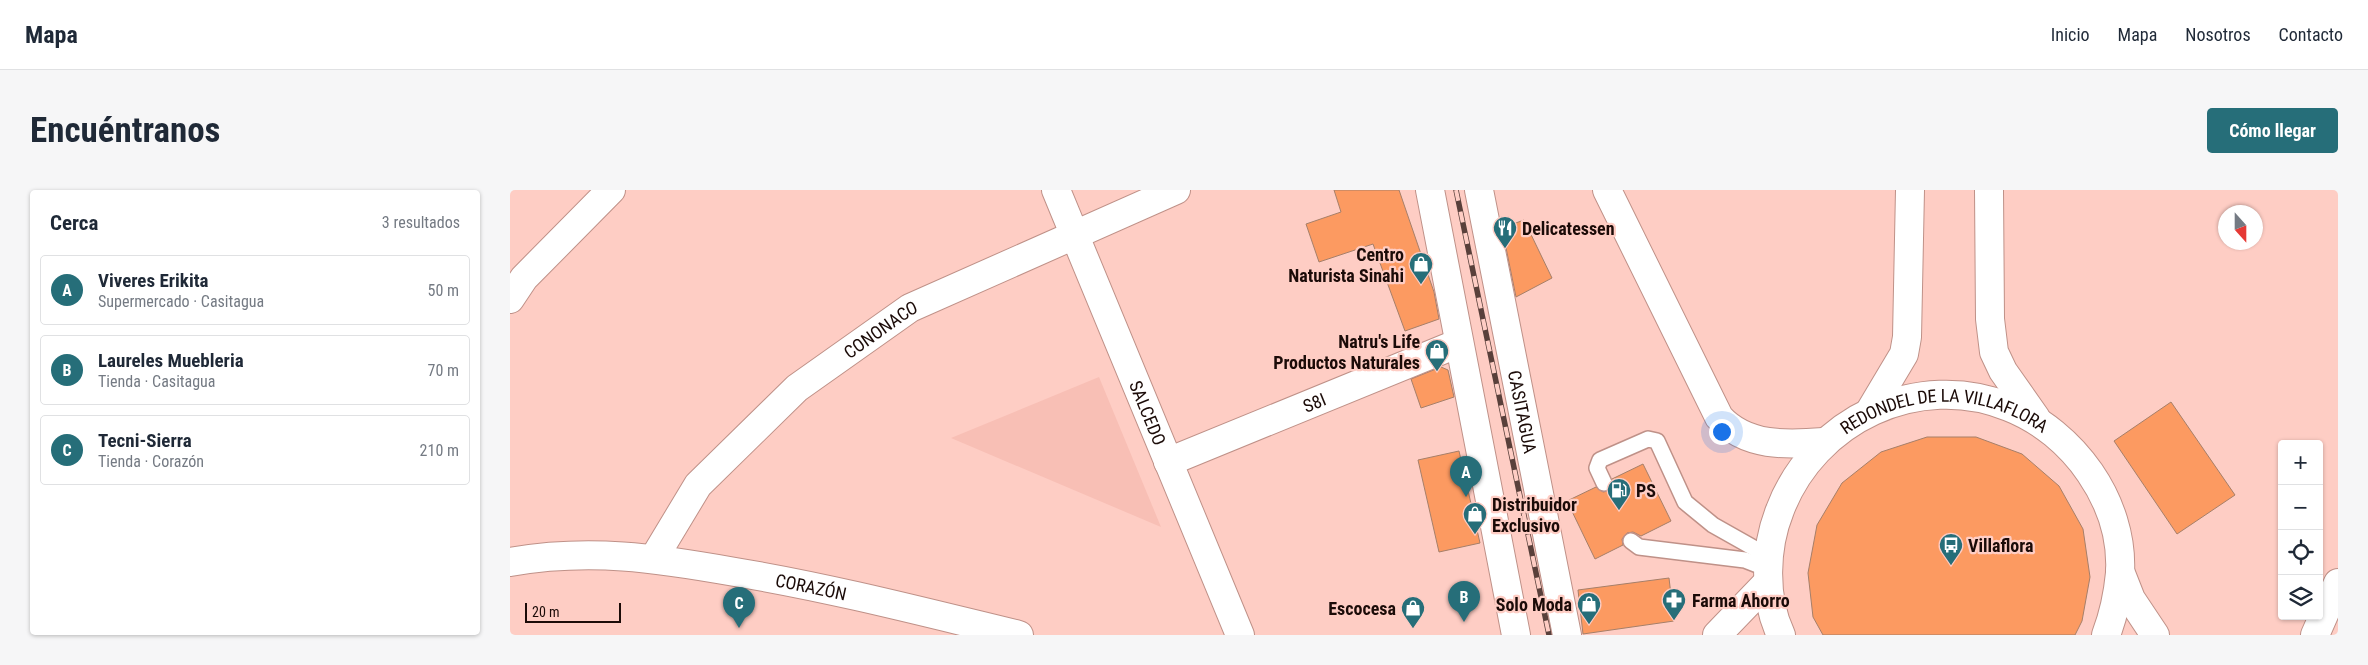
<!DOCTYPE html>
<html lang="es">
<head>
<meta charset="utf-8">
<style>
	body { margin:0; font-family:"Roboto Condensed",sans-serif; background:#f6f6f7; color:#1f2937 }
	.controls { position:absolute; right:15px; bottom:15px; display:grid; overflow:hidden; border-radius:5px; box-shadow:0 1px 4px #0004 }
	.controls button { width:45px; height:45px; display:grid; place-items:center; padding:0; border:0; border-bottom:1px solid #e0e1e3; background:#fff; color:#1f2937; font:25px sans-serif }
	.compass { position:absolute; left:1708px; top:15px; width:45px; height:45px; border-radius:50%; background:#fff; box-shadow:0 1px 4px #0004; rotate:159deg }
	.scale { position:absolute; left:15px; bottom:12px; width:96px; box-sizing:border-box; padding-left:5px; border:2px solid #1b0b08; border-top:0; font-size:14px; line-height:18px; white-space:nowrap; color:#1b0b08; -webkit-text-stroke:4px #fecdc4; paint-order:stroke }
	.you { position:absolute; left:1211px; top:241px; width:18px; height:18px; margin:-12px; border:4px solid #fff; border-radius:50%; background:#1a73e8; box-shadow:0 0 0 8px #1a73e833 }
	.badge { display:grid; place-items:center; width:32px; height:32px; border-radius:50%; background:#266e79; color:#fff; font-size:16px; font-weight:700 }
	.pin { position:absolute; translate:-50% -41px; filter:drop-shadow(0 1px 2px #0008) }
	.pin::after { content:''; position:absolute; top:26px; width:18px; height:15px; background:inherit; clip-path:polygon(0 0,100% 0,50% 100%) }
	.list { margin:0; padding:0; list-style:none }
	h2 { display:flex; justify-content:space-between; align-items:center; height:65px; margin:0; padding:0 20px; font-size:21px }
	h2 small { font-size:16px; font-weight:400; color:#747a83 }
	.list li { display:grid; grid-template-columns:32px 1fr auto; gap:15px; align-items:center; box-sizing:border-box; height:70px; margin:0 10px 10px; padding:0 10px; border:1px solid #e0e1e3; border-radius:5px }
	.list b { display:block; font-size:19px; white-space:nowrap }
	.list p { margin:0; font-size:16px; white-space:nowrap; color:#747a83 }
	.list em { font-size:16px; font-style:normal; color:#747a83 }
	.icon { flex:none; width:28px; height:28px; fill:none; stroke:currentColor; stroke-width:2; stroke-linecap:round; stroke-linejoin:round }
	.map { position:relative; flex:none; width:1828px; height:445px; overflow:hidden; border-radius:5px }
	header { display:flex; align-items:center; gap:30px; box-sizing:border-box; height:70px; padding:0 25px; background:#fff; border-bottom:1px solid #e0e1e3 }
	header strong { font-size:24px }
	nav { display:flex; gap:28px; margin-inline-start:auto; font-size:18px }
	.intro { display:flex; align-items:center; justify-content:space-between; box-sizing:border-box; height:120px; padding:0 30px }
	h1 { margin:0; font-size:35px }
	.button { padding:12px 22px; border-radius:5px; background:#266e79; color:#fff; font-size:18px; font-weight:700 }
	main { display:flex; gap:30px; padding:0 30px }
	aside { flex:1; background:#fff; border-radius:5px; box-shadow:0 1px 4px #0004 }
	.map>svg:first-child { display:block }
</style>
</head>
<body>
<header>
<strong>Mapa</strong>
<nav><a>Inicio</a><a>Mapa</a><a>Nosotros</a><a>Contacto</a></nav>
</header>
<div class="intro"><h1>Encuéntranos</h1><a class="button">Cómo llegar</a></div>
<main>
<aside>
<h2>Cerca<small>3 resultados</small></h2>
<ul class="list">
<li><span class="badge">A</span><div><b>Viveres Erikita</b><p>Supermercado · Casitagua</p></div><em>50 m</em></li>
<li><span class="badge">B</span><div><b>Laureles Muebleria</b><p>Tienda · Casitagua</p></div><em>70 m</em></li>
<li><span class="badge">C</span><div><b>Tecni-Sierra</b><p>Tienda · Corazón</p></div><em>210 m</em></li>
</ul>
</aside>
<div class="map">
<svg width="1828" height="445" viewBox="0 0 1828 445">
	<rect width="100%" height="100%" fill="#fecdc4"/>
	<!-- built -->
	<polygon fill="#f8bfb5" points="589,187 651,337 441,248"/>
	<!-- building -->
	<g fill="#fc9a61" stroke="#a67f69">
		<polygon points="824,0 889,0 924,102 929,129 895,141 863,54 809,72 796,34 831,22"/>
		<polygon points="1014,30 1042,88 1006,107 992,38"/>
		<polygon points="931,177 938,180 944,207 911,218 901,189"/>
		<polygon points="1661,212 1725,305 1667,344 1604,251"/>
		<polygon points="1417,247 1466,247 1512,264 1549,296 1573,339 1580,387 1572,431 1565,445 1313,445 1303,427 1298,383 1307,335 1332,293 1371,262"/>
		<polygon points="949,261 970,353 929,362 908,270"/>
		<polygon points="1133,274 1161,331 1131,346 1123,342 1117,343 1112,349 1113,355 1085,369 1057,311 1086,297 1093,302 1098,301 1103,294 1102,289"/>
		<polygon points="1159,388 1164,431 1073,444 1068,400"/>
	</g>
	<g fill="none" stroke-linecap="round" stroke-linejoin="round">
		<!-- service casing -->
		<g stroke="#bf9188" stroke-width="18">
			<g id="service">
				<polyline points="1094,293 1087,278 1090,270 1138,249 1147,251 1175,312 1203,335 1258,366"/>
				<polyline points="1121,351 1129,357 1235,370 1258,379"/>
			</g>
		</g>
		<!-- minor casing -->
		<g stroke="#bf9188" stroke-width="30">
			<g id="minor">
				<path id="s1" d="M546 0 730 445"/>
				<polyline points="920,0 1006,445"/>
				<path id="s2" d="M969 0 1057 445"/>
				<path d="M1097 0 1209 227C1236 257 1277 255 1314 252"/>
				<path id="s3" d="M658 272 949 153"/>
				<path id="s4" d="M144 368 188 295 287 198 400 118 666 0"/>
				<polyline points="1805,445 1828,393"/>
			</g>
		</g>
		<!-- secondary casing -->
		<g stroke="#bf9188" stroke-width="30">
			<g id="secondary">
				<polyline points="1479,0 1480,129 1484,162 1493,181 1526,228"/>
				<polyline points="1360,221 1394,164 1397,147 1400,0"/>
				<path id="s5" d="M0 372C80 358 146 368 225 382 321 398 414 422 509 445"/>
				<polyline points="1610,381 1621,409 1645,445"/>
				<polyline points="1207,445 1258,392"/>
				<path id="s6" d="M1271 445C1253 408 1255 357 1270 320 1304 230 1408 180 1499 217 1563 242 1614 312 1610 383 1608 404 1604 424 1596 445"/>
			</g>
		</g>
		<!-- primary casing -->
		<g stroke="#bf9188" stroke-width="30">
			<polyline id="primary" points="0,109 14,88 101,0"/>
		</g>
		<!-- service -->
		<use href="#service" stroke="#fff" stroke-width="15"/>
		<!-- minor -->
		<use href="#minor" stroke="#fff" stroke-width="28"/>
		<!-- secondary -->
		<use href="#secondary" stroke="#fff" stroke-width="28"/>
		<!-- primary -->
		<use href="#primary" stroke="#fff" stroke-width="28"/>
		<!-- rail casing -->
		<g stroke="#59403b" stroke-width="5.5">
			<polyline id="rail" points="946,0 1039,445"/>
		</g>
		<!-- rail -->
		<use href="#rail" stroke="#fecdc4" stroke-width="4" stroke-dasharray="11" stroke-linecap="butt"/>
	</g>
	<!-- icons -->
	<defs>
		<g id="restaurant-pin" transform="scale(1.25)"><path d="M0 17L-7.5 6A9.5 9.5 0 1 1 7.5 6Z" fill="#266e79" stroke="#fecdc4"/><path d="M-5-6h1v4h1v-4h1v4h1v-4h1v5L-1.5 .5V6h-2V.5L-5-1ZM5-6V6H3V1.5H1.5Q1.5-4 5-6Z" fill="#fff"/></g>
		<g id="shop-pin" transform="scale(1.25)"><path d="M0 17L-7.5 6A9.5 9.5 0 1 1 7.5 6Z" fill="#266e79" stroke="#fecdc4"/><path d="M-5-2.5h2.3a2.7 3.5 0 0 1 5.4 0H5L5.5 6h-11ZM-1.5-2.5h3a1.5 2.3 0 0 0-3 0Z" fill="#fff"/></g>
		<g id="fuel-pin" transform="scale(1.25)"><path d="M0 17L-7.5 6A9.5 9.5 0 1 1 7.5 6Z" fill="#266e79" stroke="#fecdc4"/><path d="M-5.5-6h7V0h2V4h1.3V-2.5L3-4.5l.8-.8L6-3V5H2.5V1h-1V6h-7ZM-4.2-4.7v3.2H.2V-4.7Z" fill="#fff"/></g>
		<g id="bus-pin" transform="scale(1.25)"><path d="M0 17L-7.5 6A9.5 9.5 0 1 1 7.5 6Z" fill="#266e79" stroke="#fecdc4"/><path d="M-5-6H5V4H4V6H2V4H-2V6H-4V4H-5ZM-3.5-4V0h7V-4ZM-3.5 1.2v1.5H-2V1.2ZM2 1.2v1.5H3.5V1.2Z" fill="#fff"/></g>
		<g id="pharmacy-pin" transform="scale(1.25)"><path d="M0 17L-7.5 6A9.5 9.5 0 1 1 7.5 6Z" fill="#266e79" stroke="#fecdc4"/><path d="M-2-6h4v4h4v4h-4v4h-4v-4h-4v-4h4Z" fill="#fff"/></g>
	</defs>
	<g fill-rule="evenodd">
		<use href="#restaurant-pin" x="995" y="38"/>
		<use href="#shop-pin" x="911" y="74"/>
		<use href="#shop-pin" x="927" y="161"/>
		<use href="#fuel-pin" x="1109" y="300"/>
		<use href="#shop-pin" x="965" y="324"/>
		<use href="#bus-pin" x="1441" y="355"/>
		<use href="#pharmacy-pin" x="1164" y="410"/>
		<use href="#shop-pin" x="1079" y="414"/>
		<use href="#shop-pin" x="903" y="418"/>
	</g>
	<g text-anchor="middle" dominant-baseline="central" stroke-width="4.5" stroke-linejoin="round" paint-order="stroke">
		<!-- poi labels -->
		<g font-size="18" font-weight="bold" fill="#1b0b08" stroke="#fecdc4" text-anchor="start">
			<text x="1012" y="38">Delicatessen</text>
			<text x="894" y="64" text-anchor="end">Centro<tspan x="894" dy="21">Naturista Sinahi</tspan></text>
			<text x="910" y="151" text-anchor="end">Natru's Life<tspan x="910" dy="21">Productos Naturales</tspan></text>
			<text x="1126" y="300">PS</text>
			<text x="982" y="314">Distribuidor<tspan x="982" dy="21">Exclusivo</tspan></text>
			<text x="1458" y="355">Villaflora</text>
			<text x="1182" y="410">Farma Ahorro</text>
			<text x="1062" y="414" text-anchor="end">Solo Moda</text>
			<text x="886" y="418" text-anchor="end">Escocesa</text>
		</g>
		<!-- street labels -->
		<g font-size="18" fill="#1b0b08" stroke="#fecdc4">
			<text stroke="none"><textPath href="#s4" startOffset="326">CONONACO</textPath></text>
			<text stroke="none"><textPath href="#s3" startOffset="158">S8I</textPath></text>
			<text stroke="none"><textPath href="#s1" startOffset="241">SALCEDO</textPath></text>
			<text stroke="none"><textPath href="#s2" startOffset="226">CASITAGUA</textPath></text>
			<text stroke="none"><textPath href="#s6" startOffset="341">REDONDEL DE LA VILLAFLORA</textPath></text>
			<text stroke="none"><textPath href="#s5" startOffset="304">CORAZÓN</textPath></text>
		</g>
	</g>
</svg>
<div class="controls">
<button>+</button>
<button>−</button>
<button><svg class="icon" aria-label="locate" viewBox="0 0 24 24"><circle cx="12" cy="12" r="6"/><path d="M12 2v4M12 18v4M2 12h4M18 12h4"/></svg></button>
<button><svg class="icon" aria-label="layers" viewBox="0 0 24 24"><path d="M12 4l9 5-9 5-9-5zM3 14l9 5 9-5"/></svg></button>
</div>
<svg class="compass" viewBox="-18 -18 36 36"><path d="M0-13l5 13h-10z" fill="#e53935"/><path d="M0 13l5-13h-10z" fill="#747a83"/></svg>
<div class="scale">20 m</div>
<div class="you"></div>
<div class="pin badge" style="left:956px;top:307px">A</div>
<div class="pin badge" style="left:954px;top:432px">B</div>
<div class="pin badge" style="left:229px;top:438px">C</div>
</div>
</main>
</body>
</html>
